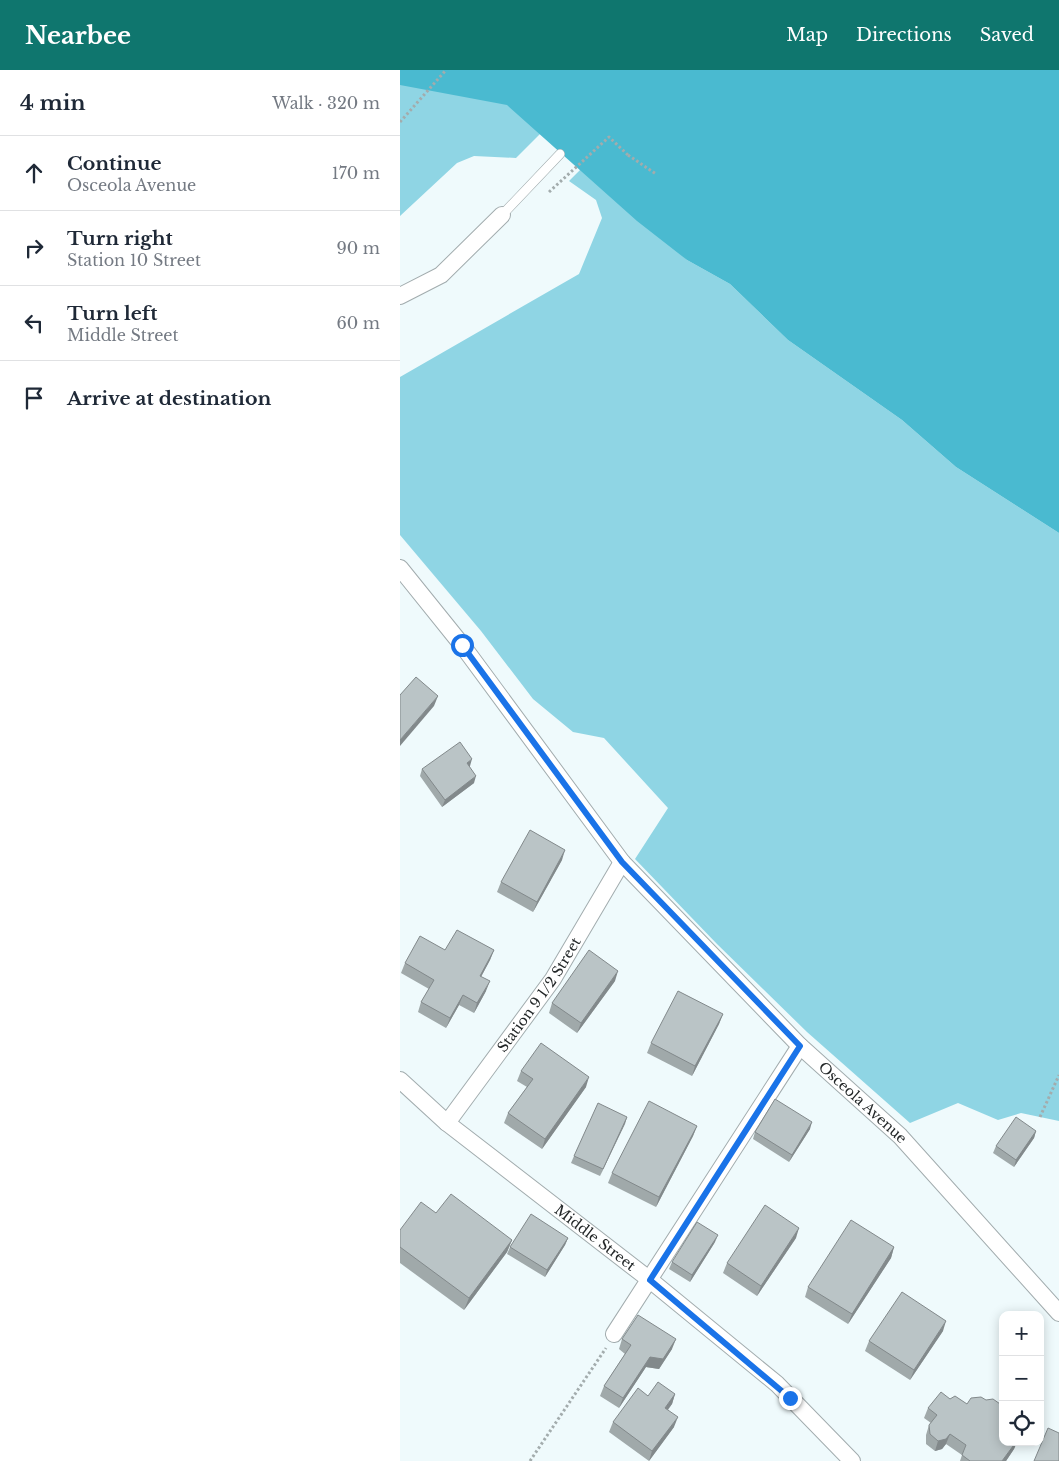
<!DOCTYPE html>
<html lang="en">
<head>
<meta charset="utf-8">
<style>
	body { margin:0; font-family:"Libre Baskerville",serif; background:#f6f6f7; color:#1f2937 }
	.controls { position:absolute; right:15px; bottom:15px; display:grid; overflow:hidden; border-radius:10px; box-shadow:0 2px 12px #0003 }
	.controls button { width:45px; height:45px; display:grid; place-items:center; padding:0; border:0; border-bottom:1px solid #e0e1e3; background:#fff; color:#1f2937; font:25px sans-serif }
	.stop { position:absolute; width:15px; height:15px; margin:-11px; border:4px solid #1a73e8; border-radius:50%; background:#fff }
	.stop.end { background:#1a73e8; border-color:#fff; box-shadow:0 1px 5px #0008 }
	.list { margin:0; padding:0; list-style:none }
	h2 { display:flex; justify-content:space-between; align-items:center; height:65px; margin:0; padding:0 20px; font-size:21px }
	h2 small { font-size:16px; font-weight:400; color:#747a83 }
	.list li { display:grid; grid-template-columns:32px 1fr auto; gap:15px; align-items:center; box-sizing:border-box; height:75px; padding:0 20px; border-top:1px solid #e0e1e3 }
	.list b { display:block; font-size:19px; white-space:nowrap }
	.list p { margin:0; font-size:16px; white-space:nowrap; color:#747a83 }
	.list em { font-size:16px; font-style:normal; color:#747a83 }
	.icon { flex:none; width:28px; height:28px; fill:none; stroke:currentColor; stroke-width:2; stroke-linecap:round; stroke-linejoin:round }
	.map { position:relative; flex:none; width:659px; height:1391px; overflow:hidden }
	header { display:flex; align-items:center; gap:30px; box-sizing:border-box; height:70px; padding:0 25px; background:#0f766e; color:#fff }
	header strong { font-size:24px }
	nav { display:flex; gap:28px; margin-inline-start:auto; font-size:18px }
	main { display:flex }
	aside { flex:1; background:#fff }
	.map>svg:first-child { display:block }
</style>
</head>
<body>
<header>
<strong>Nearbee</strong>
<nav><a>Map</a><a>Directions</a><a>Saved</a></nav>
</header>
<main>
<aside>
<h2>4 min<small>Walk · 320 m</small></h2>
<ul class="list">
<li><svg class="icon" aria-label="ahead" viewBox="0 0 24 24"><path d="M12 20V5M6 11l6-6 6 6"/></svg><div><b>Continue</b><p>Osceola Avenue</p></div><em>170 m</em></li>
<li><svg class="icon" aria-label="right" viewBox="0 0 24 24"><path d="M7 20v-9h11M14 6l5 5-5 5"/></svg><div><b>Turn right</b><p>Station 10 Street</p></div><em>90 m</em></li>
<li><svg class="icon" aria-label="left" viewBox="0 0 24 24"><path d="M17 20v-9H6M10 6l-5 5 5 5"/></svg><div><b>Turn left</b><p>Middle Street</p></div><em>60 m</em></li>
<li><svg class="icon" aria-label="arrive" viewBox="0 0 24 24"><path d="M6 21V4h12l-3 4 3 4H6"/></svg><div><b>Arrive at destination</b></div></li>
</ul>
</aside>
<div class="map">
<svg width="659" height="1391" viewBox="0 0 659 1391">
	<rect width="100%" height="100%" fill="#effafc"/>
	<!-- green -->
	<g fill="#8fd5e4">
		<polygon points="0,0 161,43 116,88 74,86 57,93 0,146"/>
		<polygon points="184,96 287,190 330,214 388,270 502,350 556,397 659,463 659,1051 621,1043 598,1050 558,1033 510,1053 407,962 317,874 235,789 268,738 204,668 173,662 133,629 81,561 0,465 0,307 179,204 202,148 196,130 169,111"/>
	</g>
	<!-- water -->
	<polygon fill="#4abad0" points="0,0 659,0 659,463 556,397 502,350 388,270 330,214 287,190 237,151 107,35 0,15"/>
	<g fill="none" stroke-linecap="round" stroke-linejoin="round">
		<!-- lane casing -->
		<g stroke="#a2acae" stroke-width="10">
			<polyline id="lane" points="102,145 160,84"/>
		</g>
		<!-- street casing -->
		<g stroke="#a2acae" stroke-width="18">
			<g id="street">
				<polyline points="0,226 41,205 102,145"/>
				<path id="s1" d="M0 498 62 575 222 792 400 976 500 1066 659 1243"/>
				<path id="s2" d="M0 1010 47 1053 250 1210 377 1314 452 1391"/>
				<path id="s3" d="M47 1053 153 909 222 792"/>
				<polyline points="214,1264 400,976"/>
			</g>
		</g>
		<!-- path -->
		<g stroke="#a3acad" stroke-width="3" stroke-dasharray="2.5 2.5" stroke-linecap="butt">
			<polyline points="0,52 46,0"/>
			<polyline points="228,85 256,104"/>
			<polyline points="149,122 209,67 229,86"/>
			<polyline points="640,1047 659,1005"/>
			<polyline points="130,1391 206,1278"/>
		</g>
		<!-- lane -->
		<use href="#lane" stroke="#fff" stroke-width="9"/>
		<!-- street -->
		<use href="#street" stroke="#fff" stroke-width="16"/>
	</g>
	<!-- wall -->
	<g fill="#a0a9aa">
		<polygon points="69,696 74,713 42,737 20,706 22,699 70,696"/>
		<polygon points="162,790 133,842 97,822 101,812"/>
		<polygon points="45,880 94,880 90,890 81,907 86,921 74,943 59,935 46,958 18,942 21,932 29,919 1,903 5,893"/>
		<polygon points="215,911 177,963 149,943 152,933"/>
		<polygon points="323,944 319,954 292,1006 247,983 251,973"/>
		<polygon points="121,1001 186,1017 142,1079 104,1053 108,1043 127,1017 117,1011"/>
		<polygon points="227,1047 200,1106 171,1093 174,1086"/>
		<polygon points="297,1056 293,1066 256,1137 208,1113 212,1103"/>
		<polygon points="410,1059 389,1092 353,1069 355,1062"/>
		<polygon points="636,1061 634,1068 614,1097 593,1083 596,1076"/>
		<polygon points="0,1160 112,1170 107,1182 64,1240 0,1193"/>
		<polygon points="168,1168 165,1175 145,1207 107,1184 110,1177"/>
		<polygon points="396,1168 357,1226 323,1203 327,1193"/>
		<polygon points="315,1172 290,1212 269,1199 272,1192"/>
		<polygon points="494,1177 491,1188 448,1254 405,1227 408,1217"/>
		<polygon points="543,1261 510,1310 465,1281 469,1271"/>
		<polygon points="222,1269 272,1279 259,1299 246,1297 219,1338 200,1326 204,1316 225,1284 219,1279"/>
		<polygon points="275,1324 272,1334 268,1340 274,1357 249,1391 209,1362 213,1352 248,1326"/>
		<polygon points="528,1338 603,1372 617,1372 614,1379 606,1391 560,1391 562,1385 546,1374 542,1379 535,1381 526,1374 526,1365 529,1355 531,1353 524,1348"/>
	</g>
	<!-- shaded-wall -->
	<g fill="#82898b">
		<polygon points="38,626 34,636 0,676 0,670"/>
		<polygon points="72,689 70,696 64,700 67,693"/>
		<polygon points="76,706 74,713 42,737 45,730"/>
		<polygon points="165,780 162,790 133,842 137,832"/>
		<polygon points="94,880 90,890 76,916 80,906"/>
		<polygon points="218,901 215,911 177,963 181,953"/>
		<polygon points="90,911 86,921 74,943 77,933"/>
		<polygon points="63,925 59,935 46,958 50,948"/>
		<polygon points="323,944 319,954 292,1006 295,996"/>
		<polygon points="189,1007 186,1017 142,1079 145,1069"/>
		<polygon points="227,1047 225,1054 200,1106 203,1099"/>
		<polygon points="412,1052 410,1059 389,1092 392,1085"/>
		<polygon points="297,1056 293,1066 256,1137 259,1127"/>
		<polygon points="636,1061 634,1068 614,1097 616,1090"/>
		<polygon points="399,1158 396,1168 357,1226 361,1216"/>
		<polygon points="318,1165 315,1172 290,1212 292,1205"/>
		<polygon points="168,1168 165,1175 145,1207 147,1200"/>
		<polygon points="112,1170 107,1182 64,1240 69,1228"/>
		<polygon points="494,1177 491,1188 448,1254 452,1244"/>
		<polygon points="546,1251 543,1261 510,1310 514,1300"/>
		<polygon points="276,1269 272,1279 259,1299 246,1297 219,1338 223,1328 250,1287"/>
		<polygon points="275,1324 272,1334 261,1348 265,1338"/>
		<polygon points="278,1347 274,1357 249,1391 252,1381"/>
		<polygon points="550,1364 546,1374 542,1379 535,1381 538,1371"/>
		<polygon points="616,1372 617,1372 614,1379 606,1391 602,1391"/>
	</g>
	<!-- building -->
	<g fill="#bac4c6" stroke="#82898b">
		<polygon points="16,607 38,626 0,670 0,625"/>
		<polygon points="60,672 72,689 67,693 76,706 45,730 22,699"/>
		<polygon points="130,760 165,780 137,832 101,812"/>
		<polygon points="57,860 94,880 80,906 90,911 77,933 63,925 50,948 21,932 34,910 5,893 20,866 45,880"/>
		<polygon points="189,880 218,901 181,953 152,933"/>
		<polygon points="278,921 323,944 295,996 251,973"/>
		<polygon points="141,973 189,1007 145,1069 108,1043 133,1009 121,1001"/>
		<polygon points="375,1029 412,1052 392,1085 355,1062"/>
		<polygon points="249,1031 297,1056 259,1127 212,1103"/>
		<polygon points="198,1033 227,1047 203,1099 174,1086"/>
		<polygon points="616,1047 636,1061 616,1090 596,1076"/>
		<polygon points="51,1124 112,1170 69,1228 0,1177 0,1160 21,1132 36,1143"/>
		<polygon points="365,1135 399,1158 361,1216 327,1193"/>
		<polygon points="131,1144 168,1168 147,1200 110,1177"/>
		<polygon points="451,1150 494,1177 452,1244 408,1217"/>
		<polygon points="297,1152 318,1165 292,1205 272,1192"/>
		<polygon points="502,1222 546,1251 514,1300 469,1271"/>
		<polygon points="238,1245 276,1269 263,1289 250,1287 223,1328 204,1316 231,1275 222,1269"/>
		<polygon points="258,1312 275,1324 265,1338 278,1347 252,1381 213,1352 238,1318 248,1326"/>
		<polygon points="541,1322 550,1329 555,1326 567,1334 571,1328 581,1327 586,1330 593,1329 603,1336 603,1356 602,1358 603,1358 603,1372 616,1372 602,1391 570,1391 562,1385 566,1375 550,1364 546,1369 538,1371 530,1364 529,1355 537,1345 528,1338"/>
		<polygon points="648,1358 659,1363 659,1391 634,1391"/>
	</g>
	<g fill="none" stroke-linecap="round" stroke-linejoin="round">
		<!-- route -->
		<polyline stroke="#1a73e8" stroke-width="6" points="62,575 222,792 400,976 250,1210 390,1328"/>
	</g>
	<g text-anchor="middle" dominant-baseline="central" stroke-width="4.5" stroke-linejoin="round" paint-order="stroke">
		<!-- street labels -->
		<g font-size="14" fill="#232728" stroke="#effafc">
			<text stroke="none"><textPath href="#s3" startOffset="158">Station 9 1/2 Street</textPath></text>
			<text stroke="none"><textPath href="#s1" startOffset="709">Osceola Avenue</textPath></text>
			<text stroke="none"><textPath href="#s2" startOffset="251">Middle Street</textPath></text>
		</g>
	</g>
</svg>
<div class="controls">
<button>+</button>
<button>−</button>
<button><svg class="icon" aria-label="locate" viewBox="0 0 24 24"><circle cx="12" cy="12" r="6"/><path d="M12 2v4M12 18v4M2 12h4M18 12h4"/></svg></button>
</div>
<div class="stop" style="left:62px;top:575px"></div>
<div class="stop end" style="left:390px;top:1328px"></div>
</div>
</main>
</body>
</html>
